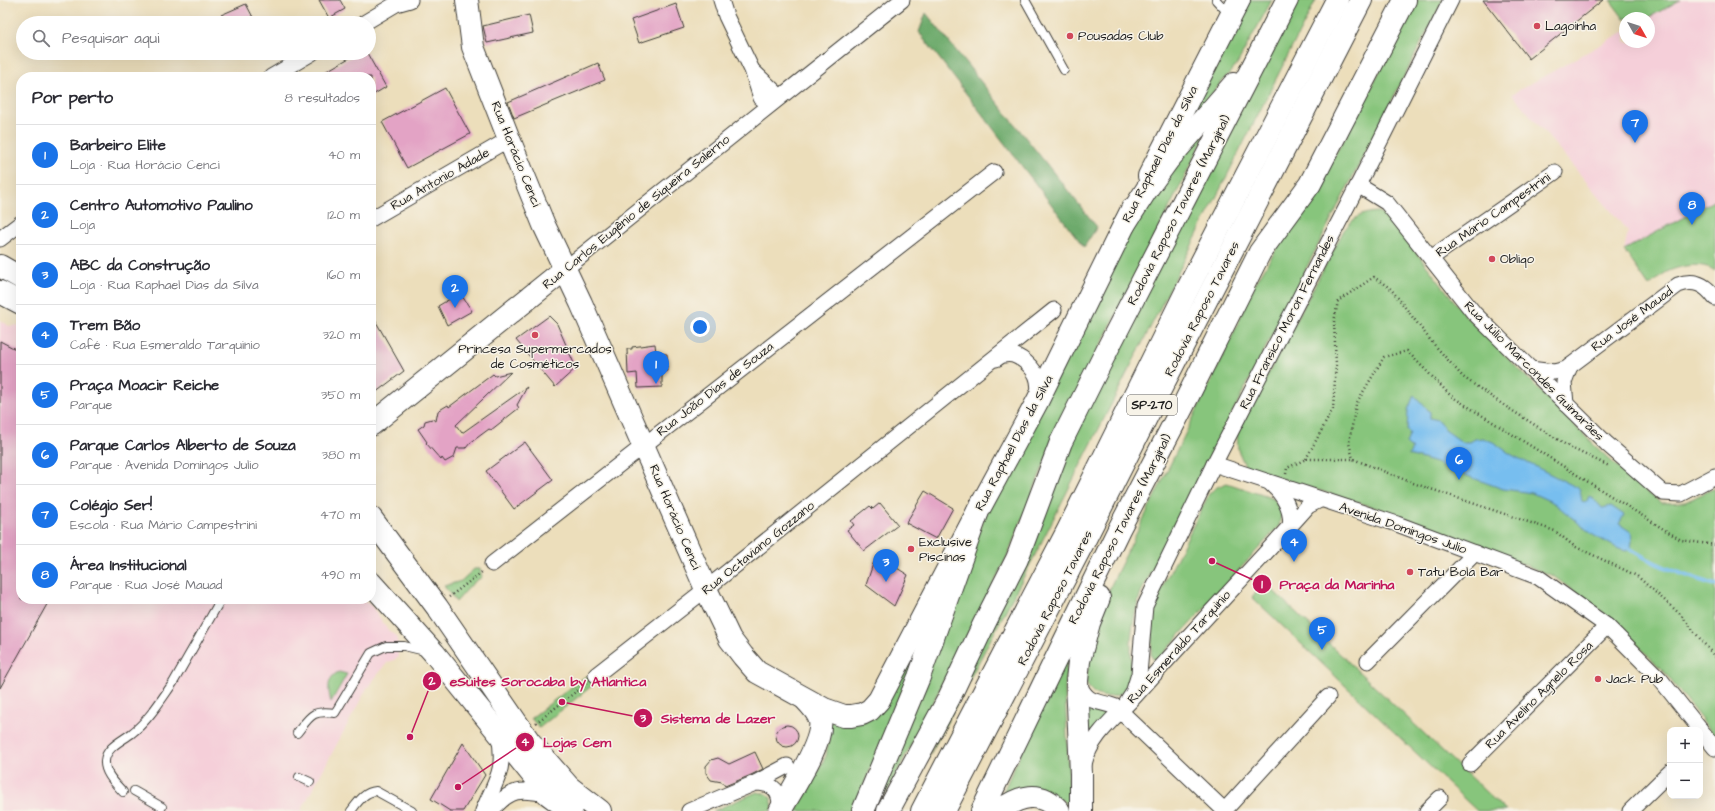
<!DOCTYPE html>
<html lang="pt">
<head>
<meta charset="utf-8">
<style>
	body { margin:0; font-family:"Architects Daughter",sans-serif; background:#f7f7f7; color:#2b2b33 }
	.controls { position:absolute; right:12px; bottom:12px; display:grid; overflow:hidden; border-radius:8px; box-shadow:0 4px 16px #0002 }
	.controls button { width:36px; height:36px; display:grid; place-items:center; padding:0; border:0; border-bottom:1px solid #e1e1e2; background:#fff; color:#2b2b33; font:20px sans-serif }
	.compass { position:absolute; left:1619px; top:12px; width:36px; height:36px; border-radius:50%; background:#fff; box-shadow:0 4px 16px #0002; rotate:129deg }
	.you { position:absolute; left:700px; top:327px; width:14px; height:14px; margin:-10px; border:3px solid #fff; border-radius:50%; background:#1a73e8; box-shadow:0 0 0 6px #1a73e833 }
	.badge { display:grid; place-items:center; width:26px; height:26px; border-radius:50%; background:#1a73e8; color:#fff; font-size:13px; font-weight:700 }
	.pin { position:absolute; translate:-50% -33px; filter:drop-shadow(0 1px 2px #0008) }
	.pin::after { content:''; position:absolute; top:21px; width:14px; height:12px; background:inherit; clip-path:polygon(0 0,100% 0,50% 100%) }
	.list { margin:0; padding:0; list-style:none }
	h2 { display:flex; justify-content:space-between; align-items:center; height:52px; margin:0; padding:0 16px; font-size:17px }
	h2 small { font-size:13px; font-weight:400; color:#7c7c81 }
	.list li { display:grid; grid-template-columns:26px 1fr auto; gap:12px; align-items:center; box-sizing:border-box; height:60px; padding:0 16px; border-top:1px solid #e1e1e2 }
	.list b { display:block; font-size:15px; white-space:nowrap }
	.list p { margin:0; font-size:13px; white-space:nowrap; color:#7c7c81 }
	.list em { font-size:13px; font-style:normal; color:#7c7c81 }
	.icon { flex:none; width:22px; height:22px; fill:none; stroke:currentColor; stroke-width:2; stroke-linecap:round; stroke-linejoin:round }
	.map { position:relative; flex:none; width:1715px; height:811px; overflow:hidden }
	.search { position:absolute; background:#fff; box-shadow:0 4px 16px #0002; left:16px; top:16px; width:360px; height:44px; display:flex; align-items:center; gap:10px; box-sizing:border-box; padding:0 14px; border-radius:22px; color:#7c7c81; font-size:15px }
	.panel { position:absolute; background:#fff; box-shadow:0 4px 16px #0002; left:16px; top:72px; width:360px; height:532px; border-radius:16px }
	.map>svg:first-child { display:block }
</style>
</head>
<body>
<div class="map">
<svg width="1715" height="811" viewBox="0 0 1715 811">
	<rect width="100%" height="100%" fill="#f7f3e8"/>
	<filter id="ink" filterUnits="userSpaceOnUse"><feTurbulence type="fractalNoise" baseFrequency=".025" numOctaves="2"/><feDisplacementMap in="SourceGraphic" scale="8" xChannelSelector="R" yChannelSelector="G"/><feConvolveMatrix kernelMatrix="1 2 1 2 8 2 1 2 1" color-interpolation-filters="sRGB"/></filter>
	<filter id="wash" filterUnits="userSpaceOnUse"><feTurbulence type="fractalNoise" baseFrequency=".012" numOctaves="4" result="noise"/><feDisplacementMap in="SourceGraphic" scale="16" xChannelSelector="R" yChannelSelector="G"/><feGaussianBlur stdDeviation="0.9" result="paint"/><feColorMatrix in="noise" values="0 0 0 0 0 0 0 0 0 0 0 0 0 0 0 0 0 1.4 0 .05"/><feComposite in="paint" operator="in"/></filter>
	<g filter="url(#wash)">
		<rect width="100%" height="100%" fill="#ecdebb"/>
		<!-- built -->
		<g fill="#f5cfd9">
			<polygon points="1680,0 1715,0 1715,200 1624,250 1628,231 1512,94 1625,31 1625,42 1649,42 1648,18"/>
			<polygon points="0,320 9,326 21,325 21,599 358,599 371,605 388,630 397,636 398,658 387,663 367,688 301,811 0,811"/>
		</g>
		<!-- green -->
		<g fill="#87c57c" stroke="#52704c">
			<polygon points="1250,0 1272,0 1237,64 1201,107 1186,120"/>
			<polygon points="1297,0 1316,0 1034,557 926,762 1085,409"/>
			<path d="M1417 0H1443L1141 592C1135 612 1130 631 1131 652 1131 662 1135 672 1131 682 1125 698 1101 702 1090 689 1088 687 1087 684 1086 681L1096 624 1112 583 1223 357 1255 284 1342 143Z"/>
			<polygon points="1610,0 1680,0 1648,18 1625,18 1625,20"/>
			<polygon points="1202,134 1203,140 1054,439 1006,559 887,792 883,795 879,793 993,495 1143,202"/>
			<path d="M1715 200V271C1703 262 1683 265 1669 271 1662 274 1655 281 1649 286L1624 250Z"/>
			<path d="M1378 212 1389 218 1466 316 1594 445 1623 472 1661 503 1685 502 1715 488V737L1665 673 1613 620 1553 576 1396 514 1246 468 1238 450 1237 433 1344 230C1355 217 1360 213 1378 212Z"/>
			<polygon points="1227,483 1274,499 1282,511 1279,526 1158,659 1153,659 1151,655 1153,618 1158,596 1209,494 1215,488"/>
			<polygon points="474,569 480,569 482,577 473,583 456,602 444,586 461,581"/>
			<polygon points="1264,582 1506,811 1477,811 1252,597"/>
			<polygon points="924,639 853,811 796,811 826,756 830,732 827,721 851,724"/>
			<polygon points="1068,649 1065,690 1070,809 1062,800 1002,794"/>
			<path d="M339 672 347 674 331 702C328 691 326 677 339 672Z"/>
			<polygon points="586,676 593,685 539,728 531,718"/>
			<polygon points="1086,709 1097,712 1105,713 1105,715 1088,736"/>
			<polygon points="757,792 766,794 771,798 773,807 771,811 713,811"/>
		</g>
		<!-- forest -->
		<polygon fill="#6daa6c" stroke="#446344" points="926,13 1097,227 1084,247 919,32"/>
		<!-- water -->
		<polygon fill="#77beef" stroke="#4a6d86" points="1414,395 1430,412 1430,418 1438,420 1445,430 1462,442 1470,442 1475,439 1483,438 1493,442 1512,455 1580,489 1582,502 1587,501 1589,496 1594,499 1602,508 1611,506 1624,515 1619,524 1631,532 1632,540 1631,549 1626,551 1619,549 1593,535 1554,503 1532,493 1503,489 1448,469 1436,463 1409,455 1412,449 1406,444 1410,433 1407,431 1408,410"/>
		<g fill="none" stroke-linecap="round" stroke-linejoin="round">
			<!-- stream -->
			<path stroke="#77beef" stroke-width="4" d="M1626 546C1655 566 1682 574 1715 585"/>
		</g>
		<g id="blocks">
			<!-- building -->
			<g fill="#e3a3c5">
				<polygon points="319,0 340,0 345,9 329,18"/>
				<polygon points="1483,0 1603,0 1529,59"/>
				<polygon points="246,4 256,23 226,23 221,15"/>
				<polygon points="676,4 684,28 639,43 631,20"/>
				<polygon points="529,15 533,33 487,43 483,26"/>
				<polygon points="358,53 367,53 386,87 371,96 371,77 316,77"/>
				<polygon points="598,63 605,80 514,118 508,102"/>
				<polygon points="445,88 470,134 407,168 382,122"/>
				<polygon points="460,293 472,311 447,325 438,306"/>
				<polygon points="371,313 404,371 371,396"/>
				<polygon points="549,316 557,324 576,368 555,387 516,340"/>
				<polygon points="0,341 21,352 21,599 50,599 0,688"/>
				<polygon points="655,344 656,353 667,354 668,371 662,371 662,387 638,388 637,373 628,374 627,349 632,349 632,347"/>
				<polygon points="511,372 456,425 462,433 527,387 517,405 519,408 491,430 489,429 470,443 466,448 457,448 454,457 445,462 442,458 441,460 426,443 427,442 418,429 424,425 425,421 432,419 436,421 438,411 448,405 449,407 493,374 495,376"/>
				<polygon points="525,442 553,480 514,509 486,471"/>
				<polygon points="925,491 953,508 936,539 906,523"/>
				<polygon points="880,503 898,525 864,551 847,530 854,525 851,521 870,506 873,509"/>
				<polygon points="878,556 908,575 894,606 866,585 873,564"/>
				<circle cx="787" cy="736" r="11"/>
				<polygon points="463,743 485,775 463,811 450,811 431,799"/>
				<polygon points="755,752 763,769 751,775 725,786 722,782 711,780 706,773 706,766 711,760 718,758 729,764"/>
			</g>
		</g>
	</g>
	<g filter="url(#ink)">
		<use href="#blocks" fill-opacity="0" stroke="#3b3934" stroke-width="1"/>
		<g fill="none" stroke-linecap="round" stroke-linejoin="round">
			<!-- lane casing -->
			<g stroke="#3b3934" stroke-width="10">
				<g id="lane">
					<polyline points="1025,0 1064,70"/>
					<polyline points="1216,0 1230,15"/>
					<path d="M297 733C311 715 312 710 335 713L371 653 386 646H404L425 651"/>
					<polyline points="299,777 310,782"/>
					<polyline points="134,791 162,807"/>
					<path d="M123 792C116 784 104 773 105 761 106 747 122 741 132 733 148 721 161 700 173 683L221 599"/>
					<path d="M351 811C358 802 364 792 376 791L412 811"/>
				</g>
			</g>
			<!-- street casing -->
			<g stroke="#3b3934" stroke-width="17">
				<g id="street">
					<polyline points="721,0 726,16 752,70 761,98 771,104"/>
					<polyline points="364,23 396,4 410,0"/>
					<polyline points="754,72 775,92 775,100"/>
					<polyline points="271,77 312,53"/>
					<polyline points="1358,185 1387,203 1474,313 1607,444 1663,493 1681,494 1715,476"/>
					<polyline points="371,219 509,139"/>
					<polyline points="0,239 21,223"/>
					<polyline points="1431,258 1555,172"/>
					<polyline points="565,269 902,0"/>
					<path d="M996 359C998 358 1001 355 1004 355 1018 351 1036 369 1038 381 1039 387 1039 392 1038 397"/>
					<path d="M1530 369 1554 372 1566 369 1678 285C1694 279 1705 284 1715 298"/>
					<polyline points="1566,404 1564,382 1570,366"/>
					<polyline points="1214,464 1397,524 1538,577 1607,626 1660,679 1715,748"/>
					<path d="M1271 484C1283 494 1293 511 1290 527"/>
					<polyline points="492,564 994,172"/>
					<polyline points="1368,661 1475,553"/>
					<polyline points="596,675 706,589 1054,310"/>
					<path d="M1078 683C1089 706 1096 699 1116 707L1225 811"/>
					<polyline points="1121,712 1133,693 1139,674 1145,606 1214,464 1358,185 1451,0"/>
					<path d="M1084 764C1091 735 1116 717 1136 695 1192 631 1251 570 1308 506L1320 500"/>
					<polyline points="1470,764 1607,626"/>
					<polyline points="755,783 787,766"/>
					<path d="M483 811C496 779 506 772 499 735"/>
					<path d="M491 811C511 788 519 789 548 794"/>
					<path d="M689 811 755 783C775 783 781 792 780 811"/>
					<polyline points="1224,811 1328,697"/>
					<polyline points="1427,811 1440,798"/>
					<polyline points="1630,811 1670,772"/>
				</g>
			</g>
			<!-- secondary casing -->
			<g stroke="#3b3934" stroke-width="24">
				<g id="secondary">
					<polyline points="467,0 473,47 509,139 544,225 581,303 706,589 730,639 743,656 757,672 824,709 844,716 851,716 862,714 870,710 879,700 978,511 1037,402 1132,209"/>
					<polyline points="1149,176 1239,0"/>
					<polyline points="0,266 21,278"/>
					<polyline points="0,292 21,303"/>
					<polyline points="371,425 565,269"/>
					<polyline points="371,518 437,607 529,741 569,787 600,811"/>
					<polyline points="371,583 434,653 548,794 571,811"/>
					<path d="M780 811C791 791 824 742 820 721 818 712 811 706 806 700"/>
				</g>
			</g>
			<!-- highway casing -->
			<g stroke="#3b3934" stroke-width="24">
				<g id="highway">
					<polyline points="1124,225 1147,189 1168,160 1234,84"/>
					<polyline points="863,811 919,677 978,511"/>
					<polyline points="888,811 949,698 984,624 1017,559 1061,442 1108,348 1287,0"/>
					<polyline points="922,811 1068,530 1185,294 1337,0"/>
					<polyline points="944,811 1085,539 1162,386 1361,0"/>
					<polyline points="982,811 1119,529 1182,408 1260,252 1310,184 1405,0"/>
					<path d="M999 811C1019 796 1041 789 1059 811"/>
					<polyline points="1081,811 1081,774 1077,681 1079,661 1089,623 1099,598"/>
				</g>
			</g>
			<!-- path -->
			<g stroke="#3b3934" stroke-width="2.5" stroke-dasharray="1 3" stroke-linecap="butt">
				<polyline points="1306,459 1333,409 1336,364 1334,322 1338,301 1374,277 1391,289 1431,341 1463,377 1505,406 1571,448 1609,466"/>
				<polyline points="1286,474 1287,468 1306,459 1353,459"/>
				<polyline points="1715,545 1681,540 1451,396 1407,351 1384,357 1356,404 1349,443 1353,459 1413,483 1555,531 1574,546 1637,576 1680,614 1715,657"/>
				<polyline points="449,597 482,572"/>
				<polyline points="536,723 587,683"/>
			</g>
			<!-- lane -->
			<use href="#lane" stroke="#fff" stroke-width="8"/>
			<!-- street -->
			<use href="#street" stroke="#fff" stroke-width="15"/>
			<!-- secondary -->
			<use href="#secondary" stroke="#fff" stroke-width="22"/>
			<!-- highway -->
			<use href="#highway" stroke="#fff" stroke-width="22"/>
		</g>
	</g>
	<!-- markers -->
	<g fill="#d1495b" stroke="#f7f3e8" stroke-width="1.5">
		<circle cx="1537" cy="26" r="4"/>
		<circle cx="1070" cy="36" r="4"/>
		<circle cx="1492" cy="259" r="4"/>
		<circle cx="535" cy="335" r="4"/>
		<circle cx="911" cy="549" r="4"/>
		<circle cx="1410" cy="572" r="4"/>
		<circle cx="1598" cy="679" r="4"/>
	</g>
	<g text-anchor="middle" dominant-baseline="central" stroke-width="3" stroke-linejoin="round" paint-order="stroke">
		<!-- shield labels -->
		<rect fill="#f7f3e8" stroke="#5e5c59" stroke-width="1" x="1127" y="395" width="50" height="20" rx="3"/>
		<g font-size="12" font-weight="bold" fill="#1c1c1c">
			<text x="1152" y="405">SP-270</text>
		</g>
		<!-- poi labels -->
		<g font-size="13" fill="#1c1c1c" stroke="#f7f3e8" text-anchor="start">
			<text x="1545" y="26">Lagoinha</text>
			<text x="1078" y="36">Pousadas Club</text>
			<text x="1500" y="259">Obliqo</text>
			<text x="535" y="349" text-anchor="middle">Princesa Supermercados<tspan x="535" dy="15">de Cosméticos</tspan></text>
			<text x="919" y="542">Exclusive<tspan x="919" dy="15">Piscinas</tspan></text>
			<text x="1418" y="572">Tatu Bola Bar</text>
			<text x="1606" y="679">Jack Pub</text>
		</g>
		<!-- street labels -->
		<g font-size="13" fill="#1c1c1c" stroke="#f7f3e8">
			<text transform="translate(516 154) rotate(68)">Rua Horácio Cenci</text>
			<text transform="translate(1160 154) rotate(-63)">Rua Raphael Dias da Silva</text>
			<text transform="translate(440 179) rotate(-30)">Rua Antonio Adade</text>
			<text transform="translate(1179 210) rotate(-63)">Rodovia Raposo Tavares (Marginal)</text>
			<text transform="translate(636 212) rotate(-39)">Rua Carlos Eugênio de Siqueira Salerno</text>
			<text transform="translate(1493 215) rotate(-35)">Rua Mário Campestrini</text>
			<text transform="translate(1202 309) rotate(-63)">Rodovia Raposo Tavares</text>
			<text transform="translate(1632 319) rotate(-37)">Rua José Mauad</text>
			<text transform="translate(1287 322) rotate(-63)">Rua Fransico Moron Fernandes</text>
			<text transform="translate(1534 371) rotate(45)">Rua Júlio Marcondes Guimarães</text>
			<text transform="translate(715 389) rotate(-38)">Rua João Dias de Souza</text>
			<text transform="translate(1014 443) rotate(-62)">Rua Raphael Dias da Silva</text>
			<text transform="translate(675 517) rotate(67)">Rua Horácio Cenci</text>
			<text transform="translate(1403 528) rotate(19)">Avenida Domingos Julio</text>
			<text transform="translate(1120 529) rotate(-63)">Rodovia Raposo Tavares (Marginal)</text>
			<text transform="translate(758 548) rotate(-39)">Rua Octaviano Gozzano</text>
			<text transform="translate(1055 598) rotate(-63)">Rodovia Raposo Tavares</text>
			<text transform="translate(1179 647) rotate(-48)">Rua Esmeraldo Tarquinio</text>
			<text transform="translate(1539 695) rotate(-45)">Rua Avelino Agnelo Rosa</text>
		</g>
	</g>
	<!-- callouts -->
	<path fill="none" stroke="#c2185b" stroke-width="1.5" d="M1212 561L1262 584M410 737L432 681M562 702L643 718M458 787L525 742"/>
	<g fill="#c2185b" stroke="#f7f3e8" stroke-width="1.5">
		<circle cx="1212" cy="561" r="4"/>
		<circle cx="410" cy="737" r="4"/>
		<circle cx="562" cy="702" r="4"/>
		<circle cx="458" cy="787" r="4"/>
		<circle cx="1262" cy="584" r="10"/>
		<circle cx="432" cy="681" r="10"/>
		<circle cx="643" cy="718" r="10"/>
		<circle cx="525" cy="742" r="10"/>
	</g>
	<g font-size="12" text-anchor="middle" font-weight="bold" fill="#fff">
		<text x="1262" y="588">1</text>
		<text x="432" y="685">2</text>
		<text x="643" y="722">3</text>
		<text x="525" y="746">4</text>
	</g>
	<g font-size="14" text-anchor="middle" font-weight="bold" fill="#c2185b" stroke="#f7f3e8" stroke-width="3" stroke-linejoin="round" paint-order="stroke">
		<text x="1337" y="589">Praça da Marinha</text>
		<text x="548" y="686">eSuites Sorocaba by Atlantica</text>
		<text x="718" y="723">Sistema de Lazer</text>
		<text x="577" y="747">Lojas Cem</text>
	</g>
</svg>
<div class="controls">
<button>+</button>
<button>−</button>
</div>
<svg class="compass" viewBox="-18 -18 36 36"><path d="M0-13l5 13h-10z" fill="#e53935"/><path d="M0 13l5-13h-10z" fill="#7c7c81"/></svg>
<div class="you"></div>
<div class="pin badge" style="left:656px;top:384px">1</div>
<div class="pin badge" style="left:455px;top:308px">2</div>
<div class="pin badge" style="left:886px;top:582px">3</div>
<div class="pin badge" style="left:1294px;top:562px">4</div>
<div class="pin badge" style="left:1322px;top:650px">5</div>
<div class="pin badge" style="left:1459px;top:480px">6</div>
<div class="pin badge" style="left:1635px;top:143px">7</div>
<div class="pin badge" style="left:1692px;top:225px">8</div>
<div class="search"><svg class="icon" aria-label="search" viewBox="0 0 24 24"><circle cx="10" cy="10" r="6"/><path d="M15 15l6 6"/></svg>Pesquisar aqui</div>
<section class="panel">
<h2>Por perto<small>8 resultados</small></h2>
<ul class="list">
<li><span class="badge">1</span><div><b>Barbeiro Elite</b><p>Loja · Rua Horácio Cenci</p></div><em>40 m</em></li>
<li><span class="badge">2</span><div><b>Centro Automotivo Paulino</b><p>Loja</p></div><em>120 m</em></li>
<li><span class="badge">3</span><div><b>ABC da Construção</b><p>Loja · Rua Raphael Dias da Silva</p></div><em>160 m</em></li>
<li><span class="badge">4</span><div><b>Trem Bão</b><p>Café · Rua Esmeraldo Tarquinio</p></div><em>320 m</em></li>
<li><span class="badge">5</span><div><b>Praça Moacir Reiche</b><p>Parque</p></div><em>350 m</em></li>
<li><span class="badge">6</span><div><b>Parque Carlos Alberto de Souza</b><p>Parque · Avenida Domingos Julio</p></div><em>380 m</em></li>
<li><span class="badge">7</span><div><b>Colégio Ser!</b><p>Escola · Rua Mário Campestrini</p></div><em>470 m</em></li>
<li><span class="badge">8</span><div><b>Área Institucional</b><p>Parque · Rua José Mauad</p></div><em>490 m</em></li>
</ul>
</section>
</div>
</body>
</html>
